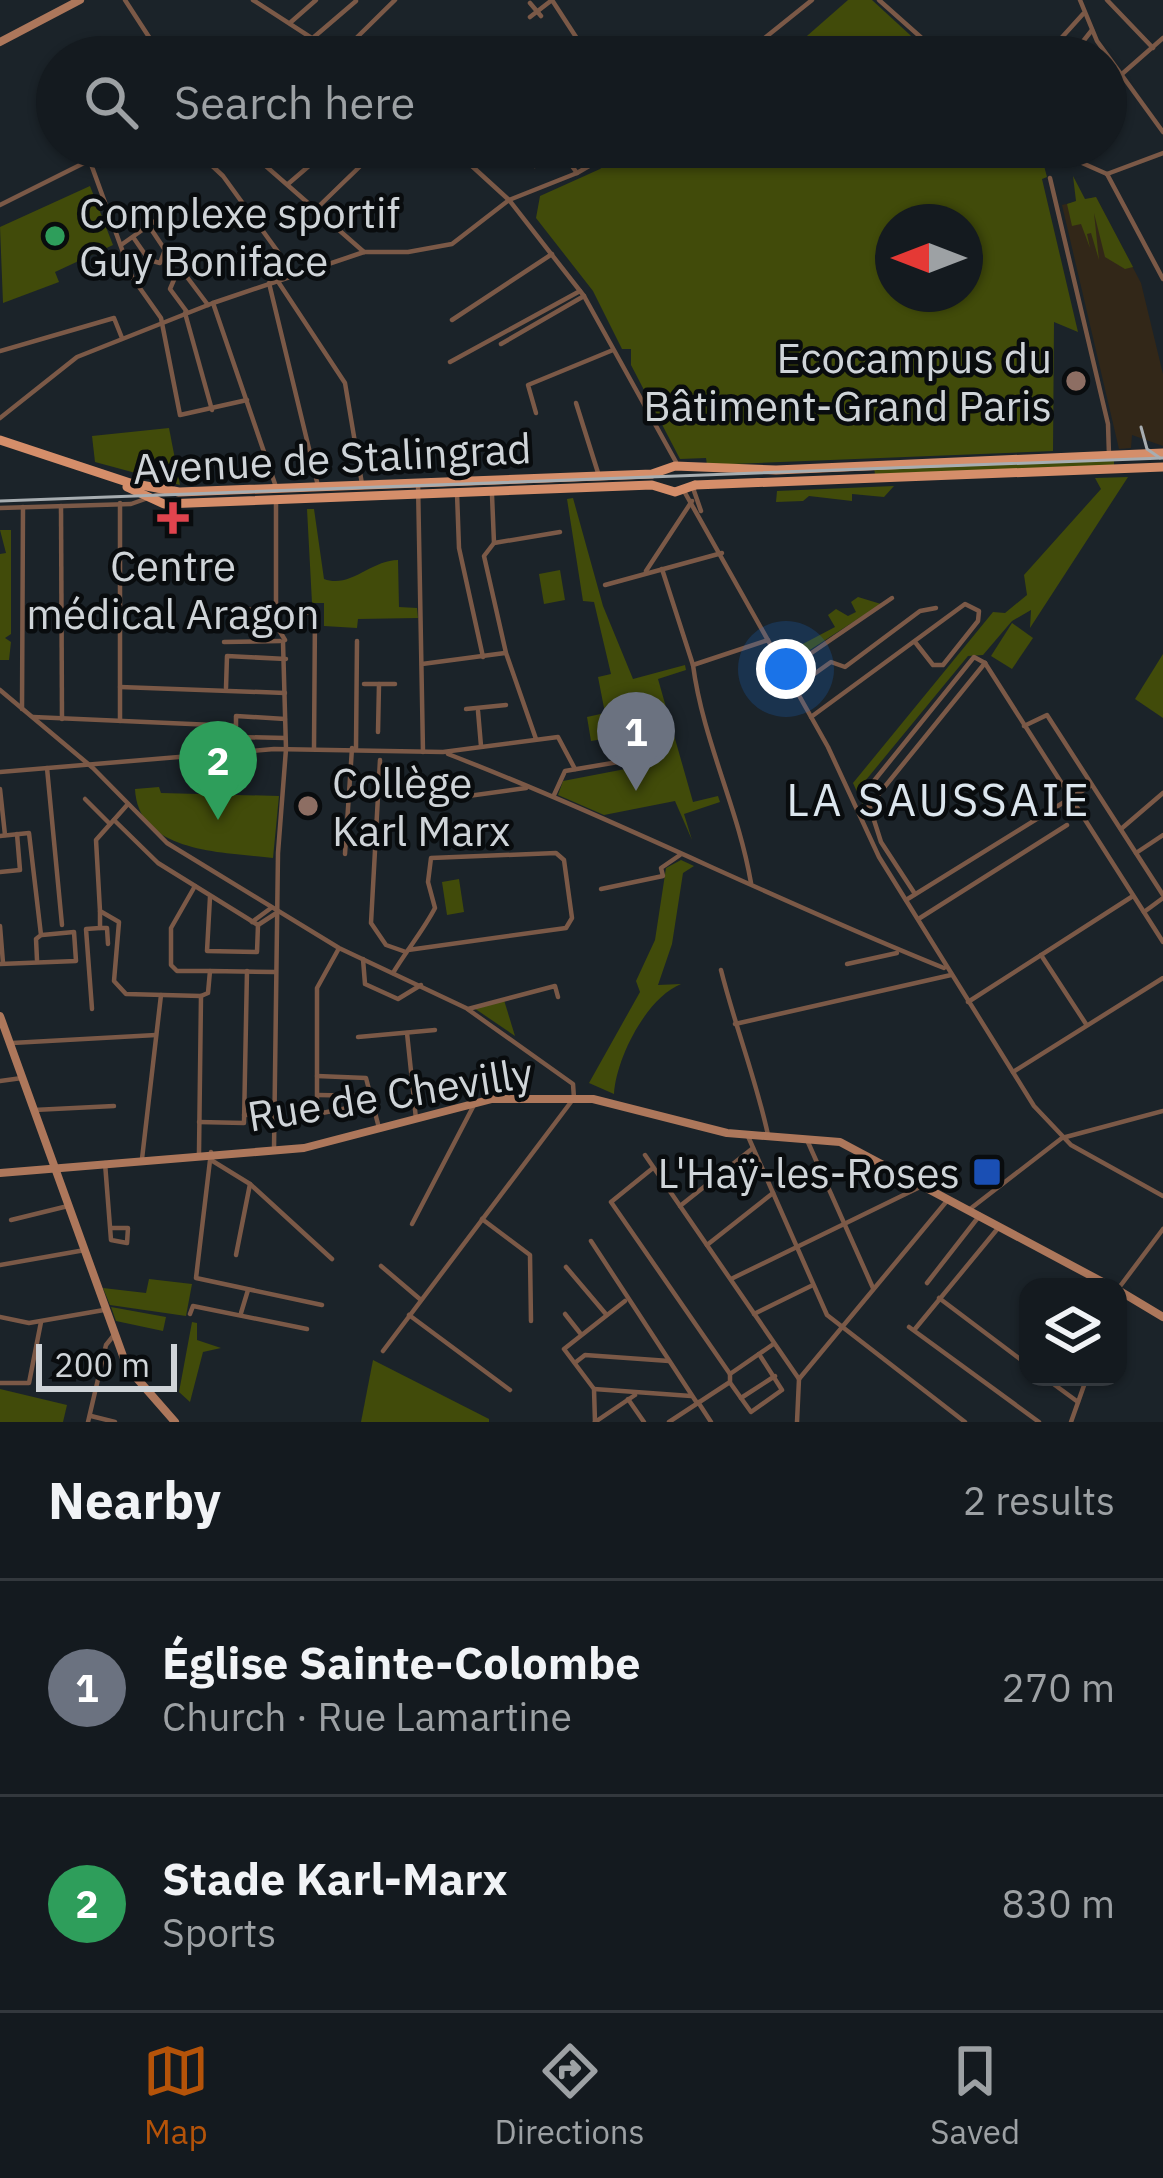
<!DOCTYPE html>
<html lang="en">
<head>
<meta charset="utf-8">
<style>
	body { margin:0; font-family:"IBM Plex Sans",sans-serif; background:#21272c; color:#f1f3f6 }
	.controls { position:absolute; right:36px; bottom:36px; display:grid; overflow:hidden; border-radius:24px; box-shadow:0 3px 9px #0004 }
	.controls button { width:108px; height:108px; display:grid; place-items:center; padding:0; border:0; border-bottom:3px solid #33383d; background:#141a1f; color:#f1f3f6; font:60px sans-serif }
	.compass { position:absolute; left:875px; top:204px; width:108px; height:108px; border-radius:50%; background:#141a1f; box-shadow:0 3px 9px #0004; rotate:270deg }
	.scale { position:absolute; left:36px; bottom:30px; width:141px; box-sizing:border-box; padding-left:12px; border:6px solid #cfd4d8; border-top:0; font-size:33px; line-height:42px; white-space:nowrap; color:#cfd4d8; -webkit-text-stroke:9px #090c0e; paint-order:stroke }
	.you { position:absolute; left:786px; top:669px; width:42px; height:42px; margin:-30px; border:9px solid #fff; border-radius:50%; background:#1a73e8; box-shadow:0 0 0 18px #1a73e833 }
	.badge { display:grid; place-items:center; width:78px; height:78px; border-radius:50%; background:#b45309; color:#fff; font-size:39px; font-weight:700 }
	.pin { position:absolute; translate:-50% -99px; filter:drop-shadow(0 3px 6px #0008) }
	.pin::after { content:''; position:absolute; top:63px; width:42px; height:36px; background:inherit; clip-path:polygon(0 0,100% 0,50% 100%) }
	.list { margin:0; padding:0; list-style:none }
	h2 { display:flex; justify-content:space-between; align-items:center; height:156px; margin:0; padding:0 48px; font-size:51px }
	h2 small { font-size:39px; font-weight:400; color:#9da1a4 }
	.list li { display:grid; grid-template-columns:78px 1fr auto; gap:36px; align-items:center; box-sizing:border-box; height:216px; padding:0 48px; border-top:3px solid #33383d }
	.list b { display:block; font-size:45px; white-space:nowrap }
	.list p { margin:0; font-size:39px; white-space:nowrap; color:#9da1a4 }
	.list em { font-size:39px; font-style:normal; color:#9da1a4 }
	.icon { flex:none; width:66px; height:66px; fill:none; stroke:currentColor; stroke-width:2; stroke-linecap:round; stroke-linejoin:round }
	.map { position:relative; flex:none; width:1163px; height:1422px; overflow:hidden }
	.search { position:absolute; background:#141a1f; box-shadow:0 3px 9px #0004; left:36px; right:36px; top:36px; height:132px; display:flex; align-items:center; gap:30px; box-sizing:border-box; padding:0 42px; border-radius:66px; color:#9da1a4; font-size:45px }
	.sheet { height:588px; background:#141a1f }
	nav { display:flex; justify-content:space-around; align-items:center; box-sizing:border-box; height:168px; border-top:3px solid #33383d; background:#141a1f; font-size:33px; color:#9da1a4 }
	nav a { display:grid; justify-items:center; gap:6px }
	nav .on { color:#b45309 }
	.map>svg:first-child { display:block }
</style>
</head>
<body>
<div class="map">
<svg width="1163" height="1422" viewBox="0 0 1163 1422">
	<rect width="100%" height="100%" fill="#1b2329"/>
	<!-- industrial -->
	<polygon fill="#322718" points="1096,197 1141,283 1163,374 1163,446 1132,435 1131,448 1119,449 1062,205"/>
	<!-- green -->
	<g fill="#414b0a" fill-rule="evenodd">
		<polygon points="848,0 872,0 934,57 783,57"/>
		<path d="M630 147H1028L1043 162 1047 177 1042 179 1078 332 1054 322 1053 451 707 465 706 458 680 459 631 365V349H622L593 291 536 218 540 196 600 169ZM893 222H965V294H893Z"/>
		<polygon points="1073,176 1085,199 1096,197 1133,267 1125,269 1105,257 1094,213 1099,260 1091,233 1087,234 1090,248 1081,224 1072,226 1067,204 1076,201"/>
		<polygon points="90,186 113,245 55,272 59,282 3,303 0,227"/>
		<polygon points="169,428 180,485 95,462 92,436"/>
		<polygon points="1114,457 1114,466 875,474 874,468"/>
		<polygon points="1128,477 1030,628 1031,610 1012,621 983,655 968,656 861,786 863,805 853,783 993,612 1005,613 1027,595 1024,575 1101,489 1095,478"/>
		<polygon points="894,486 884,497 852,494 852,501 809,496 803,501 776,502 777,491"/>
		<polygon points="573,498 603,606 633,679 685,665 686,670 658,679 693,802 718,796 720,802 684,814 692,840 675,801 604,815 558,795 563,781 646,765 635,734 591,741 587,717 605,713 598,677 611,674 594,602 583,601 567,499"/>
		<path d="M307 509H314L324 579C350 589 371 560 398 560L399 607 417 608 418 618 358 619 357 628 324 626V603H312Z"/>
		<polygon points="0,530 11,530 11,634 5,638 11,642 9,660 0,660 0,554 6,553"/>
		<polygon points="560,570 565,600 544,604 539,574"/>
		<polygon points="858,597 881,604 802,655 797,647 835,627 828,615 836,609 848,616 856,612 851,602"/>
		<polygon points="1012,623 1033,638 1012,669 991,656"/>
		<polygon points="1163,654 1163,718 1135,699"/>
		<path d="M159 787 161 793 279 796 273 858C226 852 138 854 135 789Z"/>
		<path d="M681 860 694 866 683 873 672 944 658 985 681 984C646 998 616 1059 614 1094L589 1083 640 992 636 981 655 940 666 868Z"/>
		<polygon points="459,879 464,912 447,915 442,882"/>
		<polygon points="504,1000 515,1036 474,1008"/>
		<polygon points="149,1279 192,1284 186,1316 110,1305 103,1288 146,1293"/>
		<polygon points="111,1307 166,1317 163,1331 116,1321"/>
		<polygon points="192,1322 197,1323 197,1340 221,1348 203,1352 190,1402 179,1392"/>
		<polygon points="373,1360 489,1419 489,1422 361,1422"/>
		<polygon points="0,1389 67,1405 63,1422 0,1422"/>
	</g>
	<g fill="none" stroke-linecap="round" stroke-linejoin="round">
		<!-- street -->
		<g stroke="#7b5947" stroke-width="4.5">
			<polyline points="125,0 162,57"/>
			<polyline points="253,0 341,57"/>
			<polyline points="879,0 943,57"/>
			<polyline points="1080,0 1097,41 1163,132"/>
			<polyline points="1107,0 1153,48"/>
			<polyline points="530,3 541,16"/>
			<polyline points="530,17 552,0 589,57"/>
			<polyline points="291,22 316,0"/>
			<polyline points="314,37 356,1"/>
			<polyline points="1055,45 1083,14"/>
			<polyline points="1077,49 1092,30"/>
			<polyline points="339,55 395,0"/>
			<polyline points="413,57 422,49 428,57"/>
			<polyline points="552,57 577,41"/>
			<polyline points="741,57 812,0"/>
			<polyline points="1106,88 1163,38"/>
			<polyline points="53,102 57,107"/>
			<polyline points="87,147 97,161"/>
			<polyline points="192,147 223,176 294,274"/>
			<polyline points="244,147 364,252"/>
			<polyline points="451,147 509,200 584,296 676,462"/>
			<polyline points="515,147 535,166 557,151"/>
			<polyline points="1046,147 1107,174"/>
			<polyline points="561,151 577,173"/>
			<polyline points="91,164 132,277 161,318 180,415 247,400"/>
			<polyline points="573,165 592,147"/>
			<polyline points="1107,174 1163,279"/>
			<polyline points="1107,174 1163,153"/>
			<polyline points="1050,178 1108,424 1109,455"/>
			<polyline points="288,184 331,147"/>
			<polyline points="0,205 116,147"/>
			<polyline points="317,208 380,147"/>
			<polyline points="133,237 149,260 160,263 165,250 149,226"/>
			<polyline points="121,245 179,204"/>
			<polyline points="277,280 345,383 362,484"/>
			<polyline points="269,283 318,486"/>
			<polyline points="213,303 275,484"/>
			<polyline points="187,312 170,289 176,275 187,277 208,305"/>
			<polyline points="185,313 212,410"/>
			<polyline points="452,320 552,254"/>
			<polyline points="501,344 584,296"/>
			<polyline points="0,351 114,318 122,338"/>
			<polyline points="450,362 580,291"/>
			<polyline points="576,403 599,476"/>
			<polyline points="536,413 528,385 613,350"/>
			<polyline points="0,418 77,357 213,303 364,252 408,252 452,244 509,200 577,173 622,147"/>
			<polyline points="418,482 423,752"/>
			<polyline points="693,488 701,511"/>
			<polyline points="684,491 828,747 879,857 1034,1106 1071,1145 1163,1196"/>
			<polyline points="457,493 459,548 483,657"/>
			<polyline points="492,495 494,543"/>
			<polyline points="276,502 276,625 285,640"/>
			<polyline points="120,503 120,721"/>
			<polyline points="61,506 62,719"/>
			<polyline points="0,508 131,504 162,493"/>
			<polyline points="662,569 693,665"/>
			<polyline points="646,571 692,501"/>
			<polyline points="605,585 722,553"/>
			<polyline points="224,608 315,613 314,748"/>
			<polyline points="224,642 280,641"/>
			<polyline points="985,663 1163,942"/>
			<polyline points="422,664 505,653"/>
			<polyline points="785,671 892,598"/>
			<polyline points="364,684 395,684"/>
			<polyline points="120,687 285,693"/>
			<polyline points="796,687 831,662 845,667 920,611 936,608"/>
			<polyline points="226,688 227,656 286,659"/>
			<polyline points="0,690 93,768 167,843 339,948 466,1008 573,1084 574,1098 383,1351"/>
			<polyline points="22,709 23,507"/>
			<polyline points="466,709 506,705"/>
			<polyline points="478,711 481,746"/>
			<polyline points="33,717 236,726"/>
			<polyline points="811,717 965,604 979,611 978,621 943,665 933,665 915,642"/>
			<polyline points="236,726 236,716 285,719"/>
			<polyline points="1024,726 1047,715 1163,895"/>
			<polyline points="378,732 379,684"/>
			<polyline points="236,737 285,738"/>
			<polyline points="536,739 506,653 484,556 494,543 560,532"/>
			<polyline points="356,748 357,641"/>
			<path d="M448 754C616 819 777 901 944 968"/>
			<polyline points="380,760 371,923 386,945 406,952"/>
			<polyline points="47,768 62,925"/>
			<polyline points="0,772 274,749 443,752 558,737 575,769"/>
			<polyline points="0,789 5,835"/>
			<polyline points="554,795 565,771 636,759 637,753"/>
			<polyline points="85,799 110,824"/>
			<polyline points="432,801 526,788"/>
			<polyline points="128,804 96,840 100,911 119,922 114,981 126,994 201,996"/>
			<polyline points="861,816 985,663"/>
			<polyline points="114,820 158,863 258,925"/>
			<polyline points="1121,829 1163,793"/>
			<polyline points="0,836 29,833 41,935 36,939 37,960"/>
			<polyline points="1136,853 1163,835"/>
			<polyline points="345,854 352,748"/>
			<polyline points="0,872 20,870 17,834"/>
			<path d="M751 883C738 807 703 741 693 665L768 640"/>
			<polyline points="195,886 171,928 171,965 177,971 210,971"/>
			<polyline points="601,889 663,876 661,868 680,855"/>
			<polyline points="915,894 881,842 865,792 974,657 985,663"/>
			<polyline points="210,897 207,951 257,952 258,925"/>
			<polyline points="906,900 1090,786"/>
			<polyline points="1144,912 1163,898"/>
			<polyline points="920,918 1067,825"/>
			<polyline points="252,922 271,908"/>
			<polyline points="258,925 278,912"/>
			<polyline points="0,926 3,963"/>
			<polyline points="100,928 107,928 108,944"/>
			<polyline points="338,950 317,988 317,1114 373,1103"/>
			<polyline points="1041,955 1086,1024"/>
			<polyline points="363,959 365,984 398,999 421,985"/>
			<polyline points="0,964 76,961 74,932 42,935"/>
			<polyline points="847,964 897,953"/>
			<path d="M721 970C735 1026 756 1079 768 1135"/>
			<path d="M393 973C406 951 423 931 435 908L428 882 431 858 556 853 564 860 572 918 566 928 408 950"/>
			<polyline points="201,996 208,993 210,971 275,972"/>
			<polyline points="968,1002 1133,896"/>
			<polyline points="92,1009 86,929 100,928 100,911"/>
			<polyline points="468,1009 555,986 558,997"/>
			<polyline points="735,1024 951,975"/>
			<polyline points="407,1033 416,1119"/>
			<polyline points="358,1037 435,1030"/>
			<polyline points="12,1043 156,1035"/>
			<polyline points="1013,1072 1163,978"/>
			<polyline points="317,1076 366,1078 379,1128"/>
			<polyline points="0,1081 22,1078"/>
			<polyline points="318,1095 371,1096"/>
			<polyline points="34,1110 114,1106"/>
			<polyline points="244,1115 275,1114"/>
			<polyline points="199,1122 244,1123 247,971"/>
			<polyline points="747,1134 827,1315 965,1422"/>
			<polyline points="807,1140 873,1288"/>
			<polyline points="274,1149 278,853 286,749 283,642"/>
			<polyline points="211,1152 196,1278 322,1305"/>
			<polyline points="199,1153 201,996"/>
			<polyline points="645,1155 799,1379"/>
			<polyline points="142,1159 161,995"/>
			<polyline points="211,1160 250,1184 332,1259"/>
			<polyline points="105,1163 111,1240 127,1243 128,1228 112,1228"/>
			<polyline points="653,1168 611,1202 730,1374"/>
			<polyline points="680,1206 753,1148"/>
			<polyline points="970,1209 1062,1138 1163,1111"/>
			<polyline points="482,1219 530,1255 531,1321"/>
			<polyline points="11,1220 68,1206"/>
			<polyline points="412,1224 475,1103"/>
			<polyline points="591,1241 697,1403"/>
			<polyline points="707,1245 773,1193"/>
			<polyline points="236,1255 250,1184"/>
			<polyline points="0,1265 85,1250"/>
			<polyline points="381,1266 421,1300"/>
			<polyline points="566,1267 605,1313"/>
			<polyline points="731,1279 920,1187"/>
			<polyline points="927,1283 980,1215"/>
			<polyline points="1118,1289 1163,1229"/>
			<polyline points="939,1298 1028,1365"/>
			<polyline points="241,1313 248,1290"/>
			<polyline points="190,1314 193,1306 307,1329"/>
			<polyline points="565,1314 580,1333"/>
			<polyline points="754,1314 811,1286"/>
			<polyline points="409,1315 510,1390"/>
			<polyline points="0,1317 29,1323 104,1310"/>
			<polyline points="909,1327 1039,1422"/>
			<polyline points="915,1329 999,1227"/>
			<polyline points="576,1362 585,1355 669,1361"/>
			<polyline points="1044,1377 1078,1402"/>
			<polyline points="0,1383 29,1383 41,1322"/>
			<polyline points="731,1384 751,1412 782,1390 759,1354"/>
			<polyline points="594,1389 691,1396"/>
			<polyline points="741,1398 775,1376"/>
			<polyline points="628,1399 644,1422"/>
			<polyline points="698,1402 711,1422"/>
			<polyline points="91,1416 115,1422"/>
			<polyline points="88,1422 106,1345 114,1335"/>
			<polyline points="595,1422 594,1389 564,1349 625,1301"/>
			<polyline points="595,1422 635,1395"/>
			<polyline points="669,1422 730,1382 730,1374 772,1345"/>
			<polyline points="797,1422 799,1379 946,1202"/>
			<polyline points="1071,1422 1087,1377"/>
		</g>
		<!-- secondary -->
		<g stroke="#ad775b" stroke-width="8">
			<polyline points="0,42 80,0"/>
			<polyline points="0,1016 127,1367 175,1422"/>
			<polyline points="0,1173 304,1148 492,1099 593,1099 727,1133 840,1142 1112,1287"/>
			<polyline points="1118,1290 1163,1317"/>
		</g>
		<!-- primary -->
		<g stroke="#d58e6a" stroke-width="9">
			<polyline points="0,440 130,483 179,492 652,474 675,466 776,470 1163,453"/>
			<polyline points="695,485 1163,467"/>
			<polyline points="127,487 164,504 652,485 675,492 695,485"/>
		</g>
		<!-- tram -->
		<g stroke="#a7adb1" stroke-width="3">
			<polyline points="1141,427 1147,449 1160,458"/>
			<polyline points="0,501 1163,458"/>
		</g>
	</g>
	<!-- markers -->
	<circle fill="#2e9e5b" stroke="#090c0e" stroke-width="4.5" cx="55" cy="236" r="12"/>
	<g fill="#8d6e63" stroke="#090c0e" stroke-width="4.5">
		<circle cx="1076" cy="381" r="12"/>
		<circle cx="308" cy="806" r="12"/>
	</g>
	<path fill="#e0444e" stroke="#090c0e" stroke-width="4.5" d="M167 500h12v12h12v12h-12v12h-12v-12h-12v-12h12z"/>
	<rect fill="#1a4fb4" stroke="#090c0e" stroke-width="4.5" x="972" y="1157" width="30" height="30" rx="6"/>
	<g text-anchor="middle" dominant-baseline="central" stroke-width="9" stroke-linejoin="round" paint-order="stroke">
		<!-- poi labels -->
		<g font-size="42" fill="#cfd4d8" stroke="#090c0e" text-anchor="start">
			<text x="79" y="212">Complexe sportif<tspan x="79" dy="48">Guy Boniface</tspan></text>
			<text x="1052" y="357" text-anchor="end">Ecocampus du<tspan x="1052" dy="48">Bâtiment-Grand Paris</tspan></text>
			<text x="173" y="565" text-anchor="middle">Centre<tspan x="173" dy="48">médical Aragon</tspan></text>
			<text x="332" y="782">Collège<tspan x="332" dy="48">Karl Marx</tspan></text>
			<text x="960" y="1172" text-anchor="end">L'Haÿ-les-Roses</text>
		</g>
		<!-- street labels -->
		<g font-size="42" fill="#cfd4d8" stroke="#090c0e">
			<text transform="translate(332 458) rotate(-3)">Avenue de Stalingrad</text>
			<text transform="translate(390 1094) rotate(-9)">Rue de Chevilly</text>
		</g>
		<!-- neighbourhood labels -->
		<g font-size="45" letter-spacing="3" fill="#dbe5ed" stroke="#090c0e">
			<text x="939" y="799">LA SAUSSAIE</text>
		</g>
	</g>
</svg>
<div class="controls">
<button><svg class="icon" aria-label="layers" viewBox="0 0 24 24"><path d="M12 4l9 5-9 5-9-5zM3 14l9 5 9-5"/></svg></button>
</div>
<svg class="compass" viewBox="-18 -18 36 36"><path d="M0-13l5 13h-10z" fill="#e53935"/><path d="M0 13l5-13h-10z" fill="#9da1a4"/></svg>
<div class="scale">200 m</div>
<div class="you"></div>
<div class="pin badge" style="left:636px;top:791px;background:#6b7280">1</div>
<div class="pin badge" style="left:218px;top:820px;background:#2e9e5b">2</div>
<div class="search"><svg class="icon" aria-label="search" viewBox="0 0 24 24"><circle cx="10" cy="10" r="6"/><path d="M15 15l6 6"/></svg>Search here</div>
</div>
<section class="sheet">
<h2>Nearby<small>2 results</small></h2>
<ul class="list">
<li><span class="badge" style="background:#6b7280">1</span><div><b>Église Sainte-Colombe</b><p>Church · Rue Lamartine</p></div><em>270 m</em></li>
<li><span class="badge" style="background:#2e9e5b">2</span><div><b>Stade Karl-Marx</b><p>Sports</p></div><em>830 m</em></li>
</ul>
</section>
<nav>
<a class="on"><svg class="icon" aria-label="map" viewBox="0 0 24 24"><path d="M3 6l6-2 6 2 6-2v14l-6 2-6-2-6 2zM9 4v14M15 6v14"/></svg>Map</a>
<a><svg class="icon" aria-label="directions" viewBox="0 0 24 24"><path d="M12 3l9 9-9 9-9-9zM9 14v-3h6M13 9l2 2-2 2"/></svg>Directions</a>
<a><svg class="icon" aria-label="saved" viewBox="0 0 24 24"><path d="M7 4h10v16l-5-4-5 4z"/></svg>Saved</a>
</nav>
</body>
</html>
